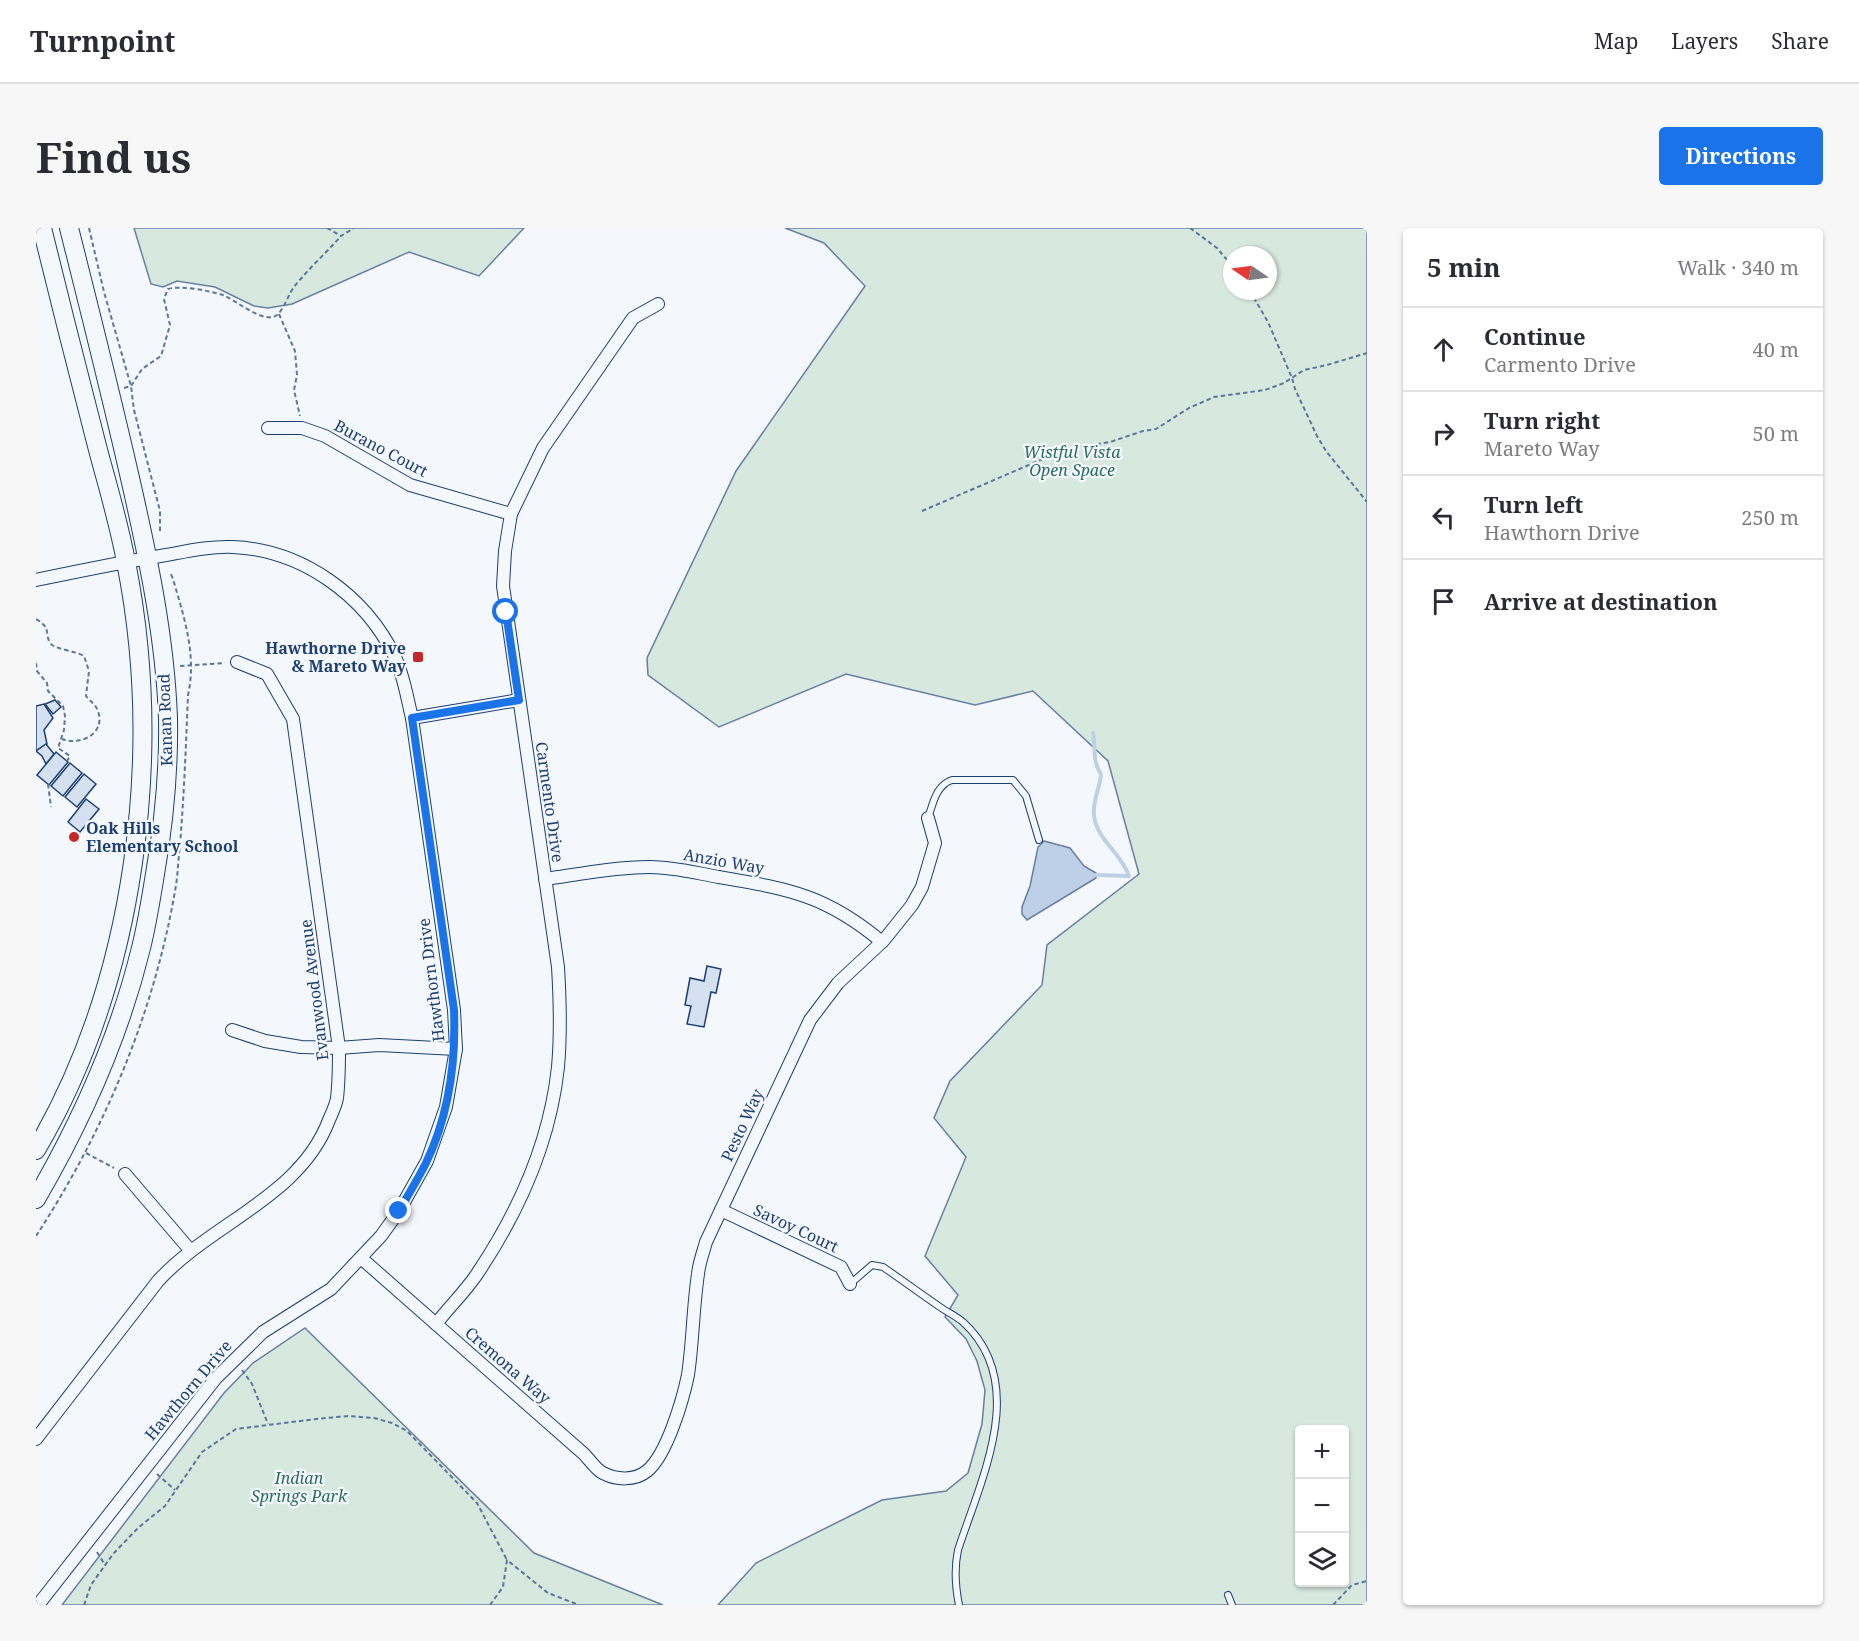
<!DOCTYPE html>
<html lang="en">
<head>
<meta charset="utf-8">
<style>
	body { margin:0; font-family:"Noto Serif",serif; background:#f7f7f7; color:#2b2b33 }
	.controls { position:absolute; right:18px; bottom:18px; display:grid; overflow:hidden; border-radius:6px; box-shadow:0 2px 4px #0004 }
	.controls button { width:54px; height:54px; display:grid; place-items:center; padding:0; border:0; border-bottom:2px solid #e1e1e2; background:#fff; color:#2b2b33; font:30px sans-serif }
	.compass { position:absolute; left:1187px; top:18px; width:54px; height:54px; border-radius:50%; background:#fff; box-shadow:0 2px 4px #0004; rotate:283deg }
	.stop { position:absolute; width:18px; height:18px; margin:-14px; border:4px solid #1a73e8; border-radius:50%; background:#fff }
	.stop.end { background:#1a73e8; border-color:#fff; box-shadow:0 2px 6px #0008 }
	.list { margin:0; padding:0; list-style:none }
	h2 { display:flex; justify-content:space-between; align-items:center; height:78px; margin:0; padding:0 24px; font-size:26px }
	h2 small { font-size:20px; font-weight:400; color:#7c7c81 }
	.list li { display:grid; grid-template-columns:39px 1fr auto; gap:18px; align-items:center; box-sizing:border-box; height:84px; padding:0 24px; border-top:2px solid #e1e1e2 }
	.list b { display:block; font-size:22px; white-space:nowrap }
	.list p { margin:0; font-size:20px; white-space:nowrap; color:#7c7c81 }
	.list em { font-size:20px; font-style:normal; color:#7c7c81 }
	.icon { flex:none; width:33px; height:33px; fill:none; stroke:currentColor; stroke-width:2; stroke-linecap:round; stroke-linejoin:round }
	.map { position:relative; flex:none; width:1331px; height:1377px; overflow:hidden; border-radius:6px }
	header { display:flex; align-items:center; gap:36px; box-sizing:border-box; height:84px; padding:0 30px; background:#fff; border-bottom:2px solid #e1e1e2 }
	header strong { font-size:28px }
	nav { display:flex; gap:33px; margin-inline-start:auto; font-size:21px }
	.intro { display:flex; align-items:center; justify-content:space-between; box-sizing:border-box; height:144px; padding:0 36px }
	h1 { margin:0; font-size:42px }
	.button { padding:15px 27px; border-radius:6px; background:#1a73e8; color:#fff; font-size:21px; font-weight:700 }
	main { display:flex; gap:36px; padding:0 36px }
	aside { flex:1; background:#fff; border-radius:6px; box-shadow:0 2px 4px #0004 }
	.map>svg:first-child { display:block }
</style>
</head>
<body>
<header>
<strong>Turnpoint</strong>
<nav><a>Map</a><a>Layers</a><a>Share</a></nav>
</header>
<div class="intro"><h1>Find us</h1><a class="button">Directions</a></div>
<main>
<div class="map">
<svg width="1331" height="1377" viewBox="0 0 1331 1377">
	<rect width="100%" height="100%" fill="#f4f7fb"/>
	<!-- green -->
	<g fill="#d7e8df" stroke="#687fa3" stroke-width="1.5" fill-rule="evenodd">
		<polygon points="98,0 488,0 443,48 373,24 256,76 232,80 218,78 179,59 141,53 127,59 115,56"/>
		<path d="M749 0H1331V1377H682L720 1335 846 1272 910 1263 932 1245 946 1196 949 1162 941 1133 930 1111 909 1089 922 1067 889 1028 930 929 898 890 914 853 1006 757 1011 717 1103 646 1072 533 997 463 939 477 810 446 683 499 612 447 611 430 700 243 829 58 788 15ZM1196 27H1232V63H1196ZM1264 1202H1308V1354H1264Z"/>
		<polygon points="269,1100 498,1325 627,1377 26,1377 188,1165 217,1135"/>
	</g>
	<!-- water -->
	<polygon fill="#bed0e5" stroke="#687fa3" stroke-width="1.5" points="1008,613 1034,620 1048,638 1060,645 1060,650 991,692 986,686 986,679 994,658 1002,619"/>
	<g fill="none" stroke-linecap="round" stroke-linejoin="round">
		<!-- stream -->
		<path stroke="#bed0e5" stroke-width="4" d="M1057 505C1060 521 1056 533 1065 546 1064 560 1056 574 1058 588 1061 612 1086 626 1093 648L1060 647"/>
	</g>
	<!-- building -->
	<g fill="#d5e0f0" stroke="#1d3f73" stroke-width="1.5">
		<polygon points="19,472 25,479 17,486 9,476"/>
		<polygon points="8,476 17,490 8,502 11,516 0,523 0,478"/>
		<polygon points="10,516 18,526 10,536 6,528 0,523"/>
		<polygon points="20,524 32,534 13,557 1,547"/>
		<polygon points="34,535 46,545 27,568 15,558"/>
		<polygon points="48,546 60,556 41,579 29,569"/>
		<polygon points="50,571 63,581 44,604 32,594"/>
		<polygon points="671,738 685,741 680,765 675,764 668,799 651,796 655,778 649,777 654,750 668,753"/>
	</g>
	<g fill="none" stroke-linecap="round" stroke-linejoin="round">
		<!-- service casing -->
		<g stroke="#1d3f73" stroke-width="8">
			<g id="service">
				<path d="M892 590C897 576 900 557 916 552H977L990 568 1003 612"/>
				<path d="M814 1056 836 1037 847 1039C866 1052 885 1066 904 1079 911 1084 920 1088 927 1094 994 1155 945 1251 922 1322 918 1341 919 1357 923 1377"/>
				<polyline points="1192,1367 1196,1377"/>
			</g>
		</g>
		<!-- minor casing -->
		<g stroke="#1d3f73" stroke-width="14">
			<g id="minor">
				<polyline points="232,200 266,200 289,208 374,257 475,286"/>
				<path d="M0 352C43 343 86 334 130 327 152 323 174 318 197 319 266 322 329 367 359 429 368 448 371 470 376 490L418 782 420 821 410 879 391 933 363 983 345 1008 295 1061 227 1104 180 1150 2 1377"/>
				<polyline points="376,490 483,472"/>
				<path d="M509 651C544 646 579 639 614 639 637 639 660 645 683 649 753 661 790 667 846 714"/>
				<polyline points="196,802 229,813 265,819 303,820 343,817 420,821"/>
				<polyline points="89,946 154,1022"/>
				<polyline points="685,982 805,1039 814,1056"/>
				<path d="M325 1030 548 1226C554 1232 560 1242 567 1245 580 1252 599 1253 611 1243 631 1227 647 1171 652 1147 657 1113 657 1079 662 1046 663 1035 667 1025 670 1014L774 792 802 755 848 712 876 677 886 659 899 615 892 590"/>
				<path d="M400 1096C413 1079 429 1064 441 1046 482 985 514 914 522 839 525 806 524 772 522 739L467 358 469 323 475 286 507 220 597 90 622 76"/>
				<path d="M0 1211 122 1053C175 995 264 969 293 892 296 885 300 877 301 870 303 853 303 836 303 820L257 491 231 446 201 434"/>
			</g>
		</g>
		<!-- secondary casing -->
		<g stroke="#1d3f73" stroke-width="20">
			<g id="secondary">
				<path d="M0 922C100 752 128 526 90 334 83 295 71 256 61 218 42 145 24 73 6 0"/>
				<path d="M0 971C46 892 83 810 105 720 111 696 115 671 119 646 128 594 133 542 132 490 129 409 112 329 94 250 75 167 54 83 33 0"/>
			</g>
		</g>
		<!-- path -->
		<g stroke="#5e769c" stroke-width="2" stroke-dasharray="4.5 3" stroke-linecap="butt">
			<polyline points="53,0 68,64 95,158 98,182 124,283 124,305"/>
			<polyline points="291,0 305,8 318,0"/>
			<polyline points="1154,0 1181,20 1196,38"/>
			<polyline points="1214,63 1232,94 1256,150 1259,161 1281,208 1290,223 1331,274"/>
			<polyline points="243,86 259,123 261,147 258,162 264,188"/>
			<path d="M88 160 95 158 106 141 125 128 134 97 128 71 132 61C145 57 174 63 187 67 200 72 228 97 241 87 248 81 252 67 258 59 272 41 290 25 305 8"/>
			<polyline points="886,283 1030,221 1074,214 1107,203 1120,201 1153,180 1178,169 1229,162 1248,155 1268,142 1291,137 1331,125"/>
			<path d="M0 391C17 401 7 405 15 416 19 421 40 423 48 428L53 443 50 468C54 473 60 477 62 483 70 506 44 518 26 511"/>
			<polyline points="0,435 1,443 11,455 12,463 27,478 29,488 28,502 22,520 34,528 31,533"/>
			<polyline points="144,438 189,435"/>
			<polyline points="12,556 15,579"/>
			<polyline points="50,925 78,940"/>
			<path d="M0 1008C68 904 118 785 139 663 142 648 142 632 144 617 148 567 150 517 152 467 161 427 148 389 137 351L134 344"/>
			<polyline points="206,1142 216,1156 232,1196"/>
			<polyline points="121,1246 139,1262"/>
			<polyline points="61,1324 69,1337"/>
			<polyline points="48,1377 55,1357 77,1326 103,1299 129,1278 166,1224 200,1201 280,1191 312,1188 338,1190 356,1195 371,1203 441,1275 471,1332"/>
			<polyline points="454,1377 467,1359 471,1332 512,1365 543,1377"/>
			<polyline points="1297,1377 1316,1357 1331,1353"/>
		</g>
		<!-- service -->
		<use href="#service" stroke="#f4f7fb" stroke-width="6"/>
		<!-- minor -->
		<use href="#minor" stroke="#f4f7fb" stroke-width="12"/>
		<!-- secondary -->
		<use href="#secondary" stroke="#f4f7fb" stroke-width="18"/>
	</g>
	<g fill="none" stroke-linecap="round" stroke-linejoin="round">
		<!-- route -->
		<path stroke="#1a73e8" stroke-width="8" d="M363 983C372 967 382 951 390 935 413 887 420 834 418 782L376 490 483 472 470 384"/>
	</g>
	<!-- markers -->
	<g fill="#c62828" stroke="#f4f7fb" stroke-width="2">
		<rect x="376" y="423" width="12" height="12" rx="3"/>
		<circle cx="38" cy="609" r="6"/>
	</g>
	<g text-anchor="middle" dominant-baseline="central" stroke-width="4.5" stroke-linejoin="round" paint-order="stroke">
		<!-- street labels -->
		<g font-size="16" fill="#1d3f73" stroke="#f4f7fb">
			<text transform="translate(345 220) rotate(28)">Burano Court</text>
			<text transform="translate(129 492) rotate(-92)">Kanan Road</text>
			<text transform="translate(514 574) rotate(82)">Carmento Drive</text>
			<text transform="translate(688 633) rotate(10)">Anzio Way</text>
			<text transform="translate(395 752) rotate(-97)">Hawthorn Drive</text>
			<text transform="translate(278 762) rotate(-97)">Evanwood Avenue</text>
			<text transform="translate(706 897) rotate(-65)">Pesto Way</text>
			<text transform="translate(760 1000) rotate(25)">Savoy Court</text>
			<text transform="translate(472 1137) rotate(41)">Cremona Way</text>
			<text transform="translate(152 1162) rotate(-50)">Hawthorn Drive</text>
		</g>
		<!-- park labels -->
		<g font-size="16" font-style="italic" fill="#2c6c60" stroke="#f4f7fb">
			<text x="1036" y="224">Wistful Vista<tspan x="1036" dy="18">Open Space</tspan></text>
			<text x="263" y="1250">Indian<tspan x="263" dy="18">Springs Park</tspan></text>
		</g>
		<!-- poi labels -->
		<g font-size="16" font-weight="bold" fill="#1d3f73" stroke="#f4f7fb" text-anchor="end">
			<text x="370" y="420">Hawthorne Drive<tspan x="370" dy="18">&amp; Mareto Way</tspan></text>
			<text x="50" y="600" text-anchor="start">Oak Hills<tspan x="50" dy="18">Elementary School</tspan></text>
		</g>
	</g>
</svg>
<div class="controls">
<button>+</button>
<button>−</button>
<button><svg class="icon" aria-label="layers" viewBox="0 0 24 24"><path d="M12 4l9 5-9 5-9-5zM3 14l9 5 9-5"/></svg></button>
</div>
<svg class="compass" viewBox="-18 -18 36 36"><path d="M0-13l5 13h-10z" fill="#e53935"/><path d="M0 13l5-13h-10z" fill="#7c7c81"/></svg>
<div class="stop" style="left:470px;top:384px"></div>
<div class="stop end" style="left:363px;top:983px"></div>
</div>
<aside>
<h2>5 min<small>Walk · 340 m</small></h2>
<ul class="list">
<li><svg class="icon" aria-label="ahead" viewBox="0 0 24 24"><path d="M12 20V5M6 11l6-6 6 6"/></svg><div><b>Continue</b><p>Carmento Drive</p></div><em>40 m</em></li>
<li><svg class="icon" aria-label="right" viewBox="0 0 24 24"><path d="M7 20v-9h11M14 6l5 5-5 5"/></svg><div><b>Turn right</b><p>Mareto Way</p></div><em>50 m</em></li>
<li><svg class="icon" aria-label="left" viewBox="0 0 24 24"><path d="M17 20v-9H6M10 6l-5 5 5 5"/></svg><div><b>Turn left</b><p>Hawthorn Drive</p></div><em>250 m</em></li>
<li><svg class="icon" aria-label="arrive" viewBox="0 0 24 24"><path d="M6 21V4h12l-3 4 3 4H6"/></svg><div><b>Arrive at destination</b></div></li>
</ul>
</aside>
</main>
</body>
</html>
